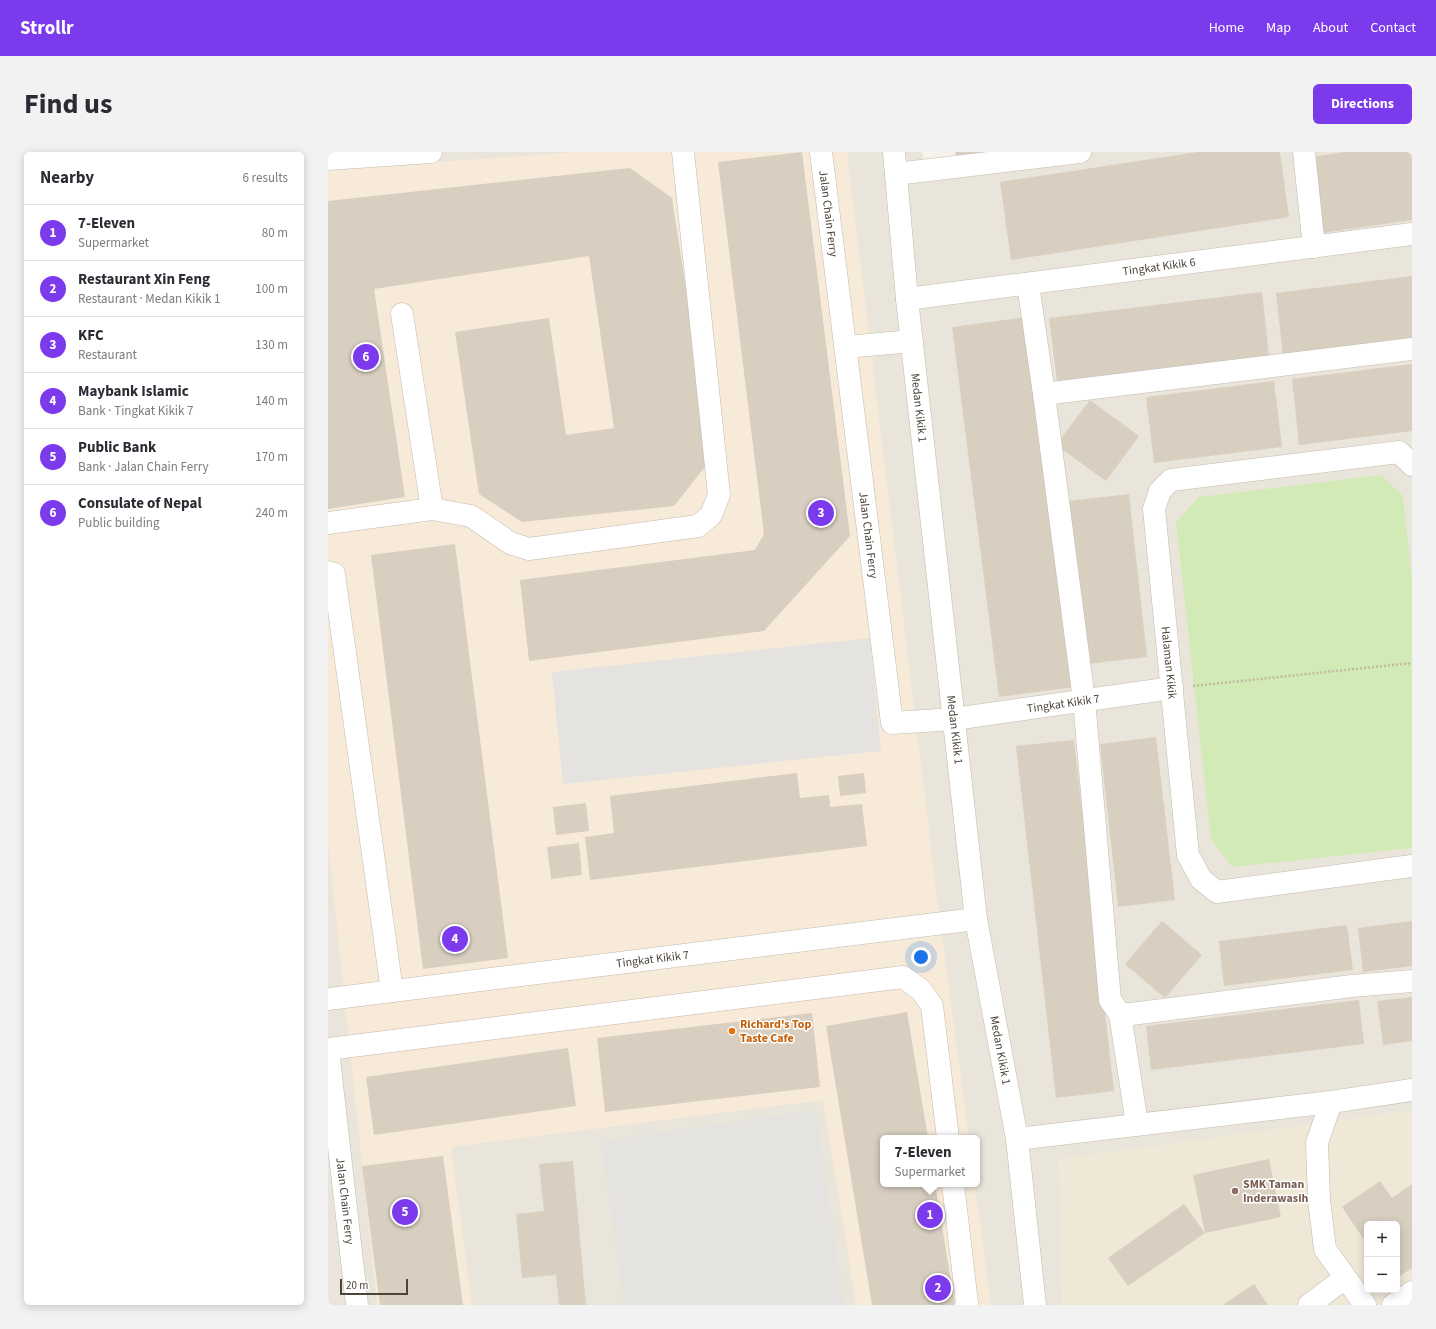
<!DOCTYPE html>
<html lang="en">
<head>
<meta charset="utf-8">
<style>
	body { margin:0; font-family:"Source Sans 3",sans-serif; background:#f2f2f3; color:#2b2b33 }
	.controls { position:absolute; right:12px; bottom:12px; display:grid; overflow:hidden; border-radius:6px; box-shadow:0 2px 10px #0003 }
	.controls button { width:36px; height:36px; display:grid; place-items:center; padding:0; border:0; border-bottom:1px solid #e1e1e2; background:#fff; color:#2b2b33; font:20px sans-serif }
	.scale { position:absolute; left:12px; bottom:10px; width:68px; box-sizing:border-box; padding-left:4px; border:2px solid #4b4439; border-top:0; font-size:11px; line-height:14px; white-space:nowrap; color:#4b4439; -webkit-text-stroke:3px #fff; paint-order:stroke }
	.you { position:absolute; left:593px; top:805px; width:14px; height:14px; margin:-10px; border:3px solid #fff; border-radius:50%; background:#1a73e8; box-shadow:0 0 0 6px #1a73e833 }
	.badge { display:grid; place-items:center; width:26px; height:26px; border-radius:50%; background:#7c3aed; color:#fff; font-size:13px; font-weight:700 }
	.pin { position:absolute; translate:-50% -50%; border:2px solid #fff; box-shadow:0 1px 4px #0006 }
	.popup { position:absolute; left:552px; top:983px; width:100px; height:52px; box-sizing:border-box; display:grid; place-content:center; border-radius:6px; background:#fff; filter:drop-shadow(0 1px 3px #0005); font-size:13px; white-space:nowrap; color:#7c7c81 }
	.popup b { font-size:15px; color:#2b2b33 }
	.popup::after { content:''; position:absolute; left:50%; top:100%; margin-left:-8px; border:8px solid transparent; border-top-color:#fff }
	.list { margin:0; padding:0; list-style:none }
	h2 { display:flex; justify-content:space-between; align-items:center; height:52px; margin:0; padding:0 16px; font-size:17px }
	h2 small { font-size:13px; font-weight:400; color:#7c7c81 }
	.list li { display:grid; grid-template-columns:26px 1fr auto; gap:12px; align-items:center; box-sizing:border-box; height:56px; padding:0 16px; border-top:1px solid #e1e1e2 }
	.list b { display:block; font-size:15px; white-space:nowrap }
	.list p { margin:0; font-size:13px; white-space:nowrap; color:#7c7c81 }
	.list em { font-size:13px; font-style:normal; color:#7c7c81 }
	.map { position:relative; flex:none; width:1084px; height:1153px; overflow:hidden; border-radius:6px }
	header { display:flex; align-items:center; gap:24px; box-sizing:border-box; height:56px; padding:0 20px; background:#7c3aed; color:#fff }
	header strong { font-size:19px }
	nav { display:flex; gap:22px; margin-inline-start:auto; font-size:14px }
	.intro { display:flex; align-items:center; justify-content:space-between; box-sizing:border-box; height:96px; padding:0 24px }
	h1 { margin:0; font-size:28px }
	.button { padding:10px 18px; border-radius:6px; background:#7c3aed; color:#fff; font-size:14px; font-weight:700 }
	main { display:flex; gap:24px; padding:0 24px }
	aside { flex:1; background:#fff; border-radius:6px; box-shadow:0 2px 10px #0003 }
	.map>svg:first-child { display:block }
</style>
</head>
<body>
<header>
<strong>Strollr</strong>
<nav><a>Home</a><a>Map</a><a>About</a><a>Contact</a></nav>
</header>
<div class="intro"><h1>Find us</h1><a class="button">Directions</a></div>
<main>
<aside>
<h2>Nearby<small>6 results</small></h2>
<ul class="list">
<li><span class="badge">1</span><div><b>7-Eleven</b><p>Supermarket</p></div><em>80 m</em></li>
<li><span class="badge">2</span><div><b>Restaurant Xin Feng</b><p>Restaurant · Medan Kikik 1</p></div><em>100 m</em></li>
<li><span class="badge">3</span><div><b>KFC</b><p>Restaurant</p></div><em>130 m</em></li>
<li><span class="badge">4</span><div><b>Maybank Islamic</b><p>Bank · Tingkat Kikik 7</p></div><em>140 m</em></li>
<li><span class="badge">5</span><div><b>Public Bank</b><p>Bank · Jalan Chain Ferry</p></div><em>170 m</em></li>
<li><span class="badge">6</span><div><b>Consulate of Nepal</b><p>Public building</p></div><em>240 m</em></li>
</ul>
</aside>
<div class="map">
<svg width="1084" height="1153" viewBox="0 0 1084 1153">
	<rect width="100%" height="100%" fill="#f6f3ec"/>
	<!-- residential -->
	<path fill="#eae5da" fill-rule="evenodd" d="M0 0H594L596 12 694 0H1084V1153H1L0 1136ZM555 986H649V1032H555ZM1039 1072H1069V1138H1039Z"/>
	<!-- commercial -->
	<polygon fill="#f7ead8" points="249,0 519,0 610,754 641,986 555,986 555,1032 647,1032 663,1153 528,1153 495,948 123,995 144,1153 49,1153 0,691 0,18"/>
	<!-- education -->
	<path fill="#efe8d6" fill-rule="evenodd" d="M1084 958V1153H734L730 1007ZM1039 1072H1069V1138H1039Z"/>
	<!-- green -->
	<polygon fill="#d2eab5" points="1053,323 1075,344 1084,429 1084,696 904,715 883,687 848,370 871,345"/>
	<!-- parking -->
	<g fill="#e5e3e0">
		<polygon points="542,486 553,599 235,632 224,520"/>
		<polygon points="488,958 516,1153 296,1153 273,989"/>
	</g>
	<!-- building -->
	<g fill="#d8cfc1">
		<polygon points="474,0 522,384 436,479 201,509 192,428 427,398 436,382 390,10"/>
		<polygon points="627,0 651,0 651,1 628,4"/>
		<polygon points="870,0 952,0 961,65 683,108 672,30"/>
		<polygon points="1017,0 1084,0 1084,68 994,81 983,5"/>
		<polygon points="302,16 344,46 384,306 346,354 194,370 151,342 127,180 221,166 238,283 286,276 261,104 46,137 77,345 0,357 0,49"/>
		<polygon points="1084,124 1084,188 955,204 948,141"/>
		<polygon points="934,140 941,204 729,230 721,166"/>
		<polygon points="700,165 746,535 671,545 624,175"/>
		<polygon points="1084,212 1084,279 971,293 964,227"/>
		<polygon points="946,229 954,295 826,311 818,245"/>
		<polygon points="762,248 811,284 778,329 728,293"/>
		<polygon points="801,342 819,505 759,512 741,349"/>
		<polygon points="127,392 180,806 95,817 43,403"/>
		<polygon points="828,585 847,748 790,755 772,592"/>
		<polygon points="746,588 786,939 728,946 688,594"/>
		<polygon points="469,621 472,646 501,643 502,655 534,652 539,694 262,728 257,685 286,681 282,644"/>
		<polygon points="536,621 538,641 512,644 510,624"/>
		<polygon points="258,651 261,679 228,683 225,655"/>
		<polygon points="251,691 254,723 223,727 219,695"/>
		<polygon points="834,769 874,803 837,846 797,812"/>
		<polygon points="1084,769 1084,814 1035,820 1030,776"/>
		<polygon points="1019,773 1025,818 896,834 891,789"/>
		<polygon points="1084,845 1084,889 1055,893 1049,849"/>
		<polygon points="1031,848 1036,892 823,918 818,874"/>
		<polygon points="579,860 600,986 555,986 555,1032 607,1032 627,1153 544,1153 498,874"/>
		<polygon points="484,861 492,935 277,960 269,886"/>
		<polygon points="240,896 248,954 46,983 38,925"/>
		<polygon points="115,1004 135,1153 52,1153 34,1014"/>
		<polygon points="941,1007 953,1065 877,1081 865,1023"/>
		<polygon points="245,1009 258,1153 231,1153 228,1123 194,1126 188,1062 216,1059 211,1012"/>
		<polygon points="1052,1029 1064,1046 1084,1032 1084,1116 1069,1126 1069,1072 1039,1072 1039,1092 1014,1055"/>
		<polygon points="856,1052 877,1081 800,1134 780,1106"/>
		<polygon points="926,1132 940,1153 895,1153"/>
	</g>
	<g fill="none" stroke-linecap="round" stroke-linejoin="round">
		<!-- minor casing -->
		<g stroke="#c2bbae" stroke-width="23">
			<g id="minor">
				<path id="s1" d="M493 0 564 571 626 567 844 536"/>
				<path id="s2" d="M566 0 579 147 648 767 689 987 707 1153"/>
				<polyline points="976,0 986,95"/>
				<polyline points="0,7 103,0"/>
				<polyline points="568,22 752,0"/>
				<polyline points="700,132 716,242 756,548 782,848 792,862 803,862 1024,834 1084,829"/>
				<path id="s3" d="M579 147 1084 82"/>
				<polyline points="74,162 104,357"/>
				<polyline points="518,195 584,189"/>
				<polyline points="716,242 1084,197"/>
				<path id="s4" d="M1084 313 1071 300 843 328 832 339 826 357 860 703 873 727 889 740 1084 714"/>
				<polyline points="0,371 104,357 143,364 182,391 201,397 370,374 383,363 391,343 355,0"/>
				<polyline points="0,420 6,422 64,839"/>
				<path id="s5" d="M0 847 648 767"/>
				<polyline points="792,862 809,972"/>
				<polyline points="0,897 575,825 593,838 604,854 620,986"/>
				<path id="s6" d="M0 898 29 1153"/>
				<polyline points="1003,950 989,991 991,1048 997,1097 1037,1153"/>
				<polyline points="689,987 1003,950 1084,938"/>
				<polyline points="625,1032 639,1151 638,1153"/>
				<polyline points="981,1153 1017,1126"/>
				<polyline points="1065,1153 1084,1140"/>
			</g>
		</g>
		<!-- path -->
		<polyline stroke="#c4b79f" stroke-width="2.5" stroke-dasharray="2 2" stroke-linecap="butt" points="865,534 1084,511"/>
		<!-- minor -->
		<use href="#minor" stroke="#fff" stroke-width="22"/>
	</g>
	<!-- markers -->
	<circle fill="#e8710a" stroke="#fff" stroke-width="1.5" cx="404" cy="879" r="4"/>
	<circle fill="#8d6e63" stroke="#fff" stroke-width="1.5" cx="907" cy="1039" r="4"/>
	<g text-anchor="middle" dominant-baseline="central" stroke-width="3" stroke-linejoin="round" paint-order="stroke">
		<!-- street labels -->
		<g font-size="12" fill="#4b4439" stroke="#fff">
			<text stroke="none"><textPath href="#s1" startOffset="62">Jalan Chain Ferry</textPath></text>
			<text stroke="none"><textPath href="#s3" startOffset="254">Tingkat Kikik 6</textPath></text>
			<text stroke="none"><textPath href="#s2" startOffset="257">Medan Kikik 1</textPath></text>
			<text stroke="none"><textPath href="#s1" startOffset="386">Jalan Chain Ferry</textPath></text>
			<text stroke="none"><textPath href="#s4" startOffset="437">Halaman Kikik</textPath></text>
			<text stroke="none"><textPath href="#s1" startOffset="748">Tingkat Kikik 7</textPath></text>
			<text stroke="none"><textPath href="#s2" startOffset="581">Medan Kikik 1</textPath></text>
			<text stroke="none"><textPath href="#s5" startOffset="327">Tingkat Kikik 7</textPath></text>
			<text stroke="none"><textPath href="#s2" startOffset="905">Medan Kikik 1</textPath></text>
			<text stroke="none"><textPath href="#s6" startOffset="152">Jalan Chain Ferry</textPath></text>
		</g>
		<!-- food labels -->
		<g font-size="12" font-weight="bold" fill="#c56008" stroke="#fff" text-anchor="start">
			<text x="412" y="872">Richard's Top<tspan x="412" dy="14">Taste Cafe</tspan></text>
		</g>
		<!-- education labels -->
		<g font-size="12" font-weight="bold" fill="#785e54" stroke="#fff" text-anchor="start">
			<text x="915" y="1032">SMK Taman<tspan x="915" dy="14">Inderawasih</tspan></text>
		</g>
	</g>
</svg>
<div class="controls">
<button>+</button>
<button>−</button>
</div>
<div class="scale">20 m</div>
<div class="you"></div>
<div class="pin badge" style="left:602px;top:1063px">1</div>
<div class="popup"><b>7-Eleven</b>Supermarket</div>
<div class="pin badge" style="left:610px;top:1136px">2</div>
<div class="pin badge" style="left:493px;top:361px">3</div>
<div class="pin badge" style="left:127px;top:787px">4</div>
<div class="pin badge" style="left:77px;top:1060px">5</div>
<div class="pin badge" style="left:38px;top:205px">6</div>
</div>
</main>
</body>
</html>
